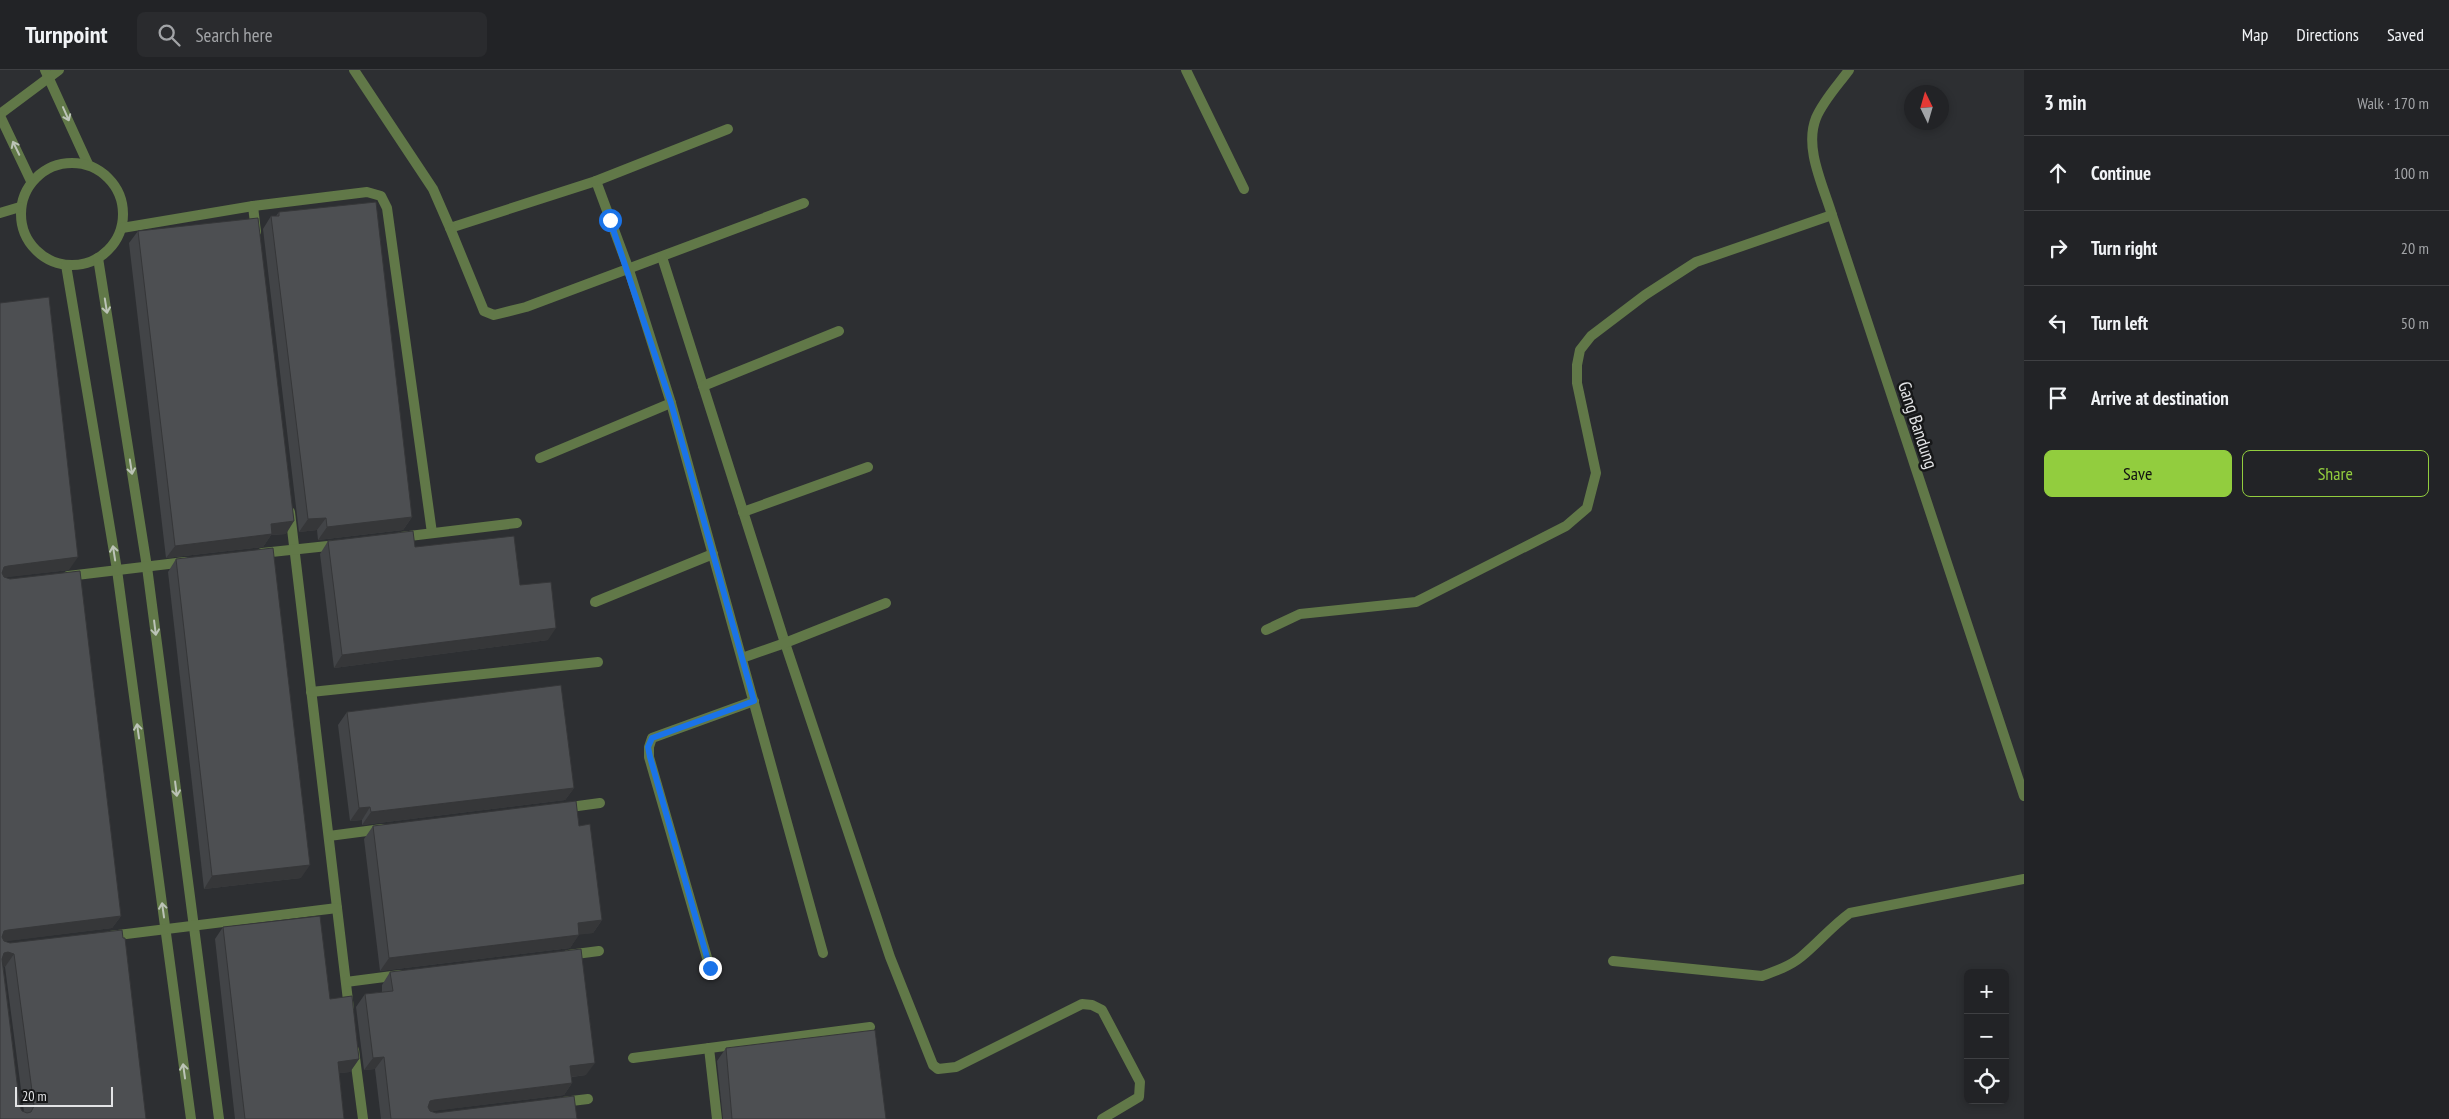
<!DOCTYPE html>
<html lang="en">
<head>
<meta charset="utf-8">
<style>
	body { margin:0; font-family:"PT Sans Narrow",sans-serif; background:#2a2b2e; color:#f1f3f6 }
	.controls { position:absolute; right:15px; bottom:15px; display:grid; overflow:hidden; border-radius:8px; box-shadow:0 2px 8px #0003 }
	.controls button { width:45px; height:45px; display:grid; place-items:center; padding:0; border:0; border-bottom:1px solid #3f4043; background:#222326; color:#f1f3f6; font:25px sans-serif }
	.compass { position:absolute; left:1904px; top:15px; width:45px; height:45px; border-radius:50%; background:#222326; box-shadow:0 2px 8px #0003; rotate:355deg }
	.scale { position:absolute; left:15px; bottom:12px; width:98px; box-sizing:border-box; padding-left:5px; border:2px solid #e3e4e6; border-top:0; font-size:14px; line-height:18px; white-space:nowrap; color:#e3e4e6; -webkit-text-stroke:4px #161718; paint-order:stroke }
	.stop { position:absolute; width:15px; height:15px; margin:-11px; border:4px solid #1a73e8; border-radius:50%; background:#fff }
	.stop.end { background:#1a73e8; border-color:#fff; box-shadow:0 1px 5px #0008 }
	.list { margin:0; padding:0; list-style:none }
	h2 { display:flex; justify-content:space-between; align-items:center; height:65px; margin:0; padding:0 20px; font-size:21px }
	h2 small { font-size:16px; font-weight:400; color:#a2a4a7 }
	.list li { display:grid; grid-template-columns:32px 1fr auto; gap:15px; align-items:center; box-sizing:border-box; height:75px; padding:0 20px; border-top:1px solid #3f4043 }
	.list b { display:block; font-size:19px; white-space:nowrap }
	.list em { font-size:16px; font-style:normal; color:#a2a4a7 }
	.actions { display:flex; gap:10px; padding:15px 20px }
	.actions a { flex:1; padding:11px 0; border:1px solid #92cd3e; border-radius:8px; text-align:center; font-size:18px; color:#92cd3e }
	.actions .main { background:#92cd3e; color:#111 }
	.icon { flex:none; width:28px; height:28px; fill:none; stroke:currentColor; stroke-width:2; stroke-linecap:round; stroke-linejoin:round }
	.map { position:relative; flex:none; width:2024px; height:1049px; overflow:hidden }
	header { display:flex; align-items:center; gap:30px; box-sizing:border-box; height:70px; padding:0 25px; background:#222326; border-bottom:1px solid #3f4043 }
	header strong { font-size:24px }
	nav { display:flex; gap:28px; margin-inline-start:auto; font-size:18px }
	.search { width:350px; height:45px; background:#2a2b2e; display:flex; align-items:center; gap:12px; box-sizing:border-box; padding:0 18px; border-radius:8px; color:#a2a4a7; font-size:19px }
	main { display:flex }
	aside { flex:1; background:#222326 }
	.map>svg:first-child { display:block }
</style>
</head>
<body>
<header>
<strong>Turnpoint</strong>
<div class="search"><svg class="icon" aria-label="search" viewBox="0 0 24 24"><circle cx="10" cy="10" r="6"/><path d="M15 15l6 6"/></svg>Search here</div>
<nav><a>Map</a><a>Directions</a><a>Saved</a></nav>
</header>
<main>
<div class="map">
<svg width="2024" height="1049" viewBox="0 0 2024 1049">
	<rect width="100%" height="100%" fill="#2d2f32"/>
	<g fill="none" stroke-linecap="round" stroke-linejoin="round">
		<!-- minor -->
		<g stroke="#617848" stroke-width="10">
			<polyline points="45,0 88,94"/>
			<polyline points="354,0 433,119 450,158 596,111 629,200 671,333 823,883"/>
			<polyline points="1186,0 1244,119"/>
			<path d="M1849 0C1838 15 1823 31 1816 48 1804 78 1823 115 1832 145L2024 726"/>
			<polyline points="0,44 59,0"/>
			<polyline points="0,46 31,111"/>
			<circle cx="72" cy="144" r="51"/>
			<polyline points="596,111 728,59"/>
			<polyline points="253,136 256,162"/>
			<polyline points="0,143 20,137"/>
			<polyline points="122,158 253,136 367,122 381,126 387,138 432,463"/>
			<polyline points="450,158 484,241 494,245 526,237 804,133"/>
			<polyline points="662,187 785,573 890,887 933,995 938,999 956,997 1082,934 1092,935 1102,940 1140,1012 1139,1027 1102,1049"/>
			<polyline points="98,188 147,497 219,1049"/>
			<polyline points="66,195 117,500 191,1049"/>
			<polyline points="703,316 839,261"/>
			<polyline points="540,388 671,333"/>
			<polyline points="290,442 349,939"/>
			<polyline points="743,442 868,397"/>
			<polyline points="401,467 517,453"/>
			<polyline points="262,483 337,475"/>
			<polyline points="68,506 185,492"/>
			<polyline points="595,532 713,484"/>
			<polyline points="1266,560 1300,544 1416,532 1566,456 1587,438 1596,403 1577,313 1577,295 1580,280 1591,266 1645,225 1696,192 1832,145"/>
			<polyline points="742,588 785,573 886,533"/>
			<polyline points="311,622 598,592"/>
			<polyline points="563,738 600,733"/>
			<polyline points="329,766 382,759"/>
			<polyline points="110,866 337,838"/>
			<polyline points="568,885 599,881"/>
			<path d="M1613 891 1762 906C1776 901 1790 896 1801 887 1818 873 1832 856 1850 843L2024 809"/>
			<polyline points="710,898 649,687 649,677 652,668 754,631"/>
			<polyline points="346,912 400,905"/>
			<polyline points="709,978 717,1049"/>
			<polyline points="354,980 363,1049"/>
			<polyline points="633,988 870,957"/>
			<polyline points="563,1032 588,1029"/>
		</g>
	</g>
	<!-- wall -->
	<g fill="#424447" fill-rule="evenodd">
		<polygon points="279,142 412,447 403,460 318,470 317,460 299,462 263,159 271,146 276,146"/>
		<polygon points="138,161 286,464 271,465 263,477 166,488 129,173"/>
		<path d="M0 233 69 500 5 507 121 846 112 858 5 871 146 1049H0ZM3 895 5 897 24 1042 22 1041 20 1037Z"/>
		<polygon points="328,471 415,477 520,515 548,570 334,598 320,484"/>
		<polygon points="176,489 301,808 204,819 168,502"/>
		<polygon points="347,642 574,718 565,730 362,755 362,750 350,751 338,655"/>
		<polygon points="373,756 579,756 602,850 593,863 579,864 570,878 380,901 364,769"/>
		<polygon points="223,857 330,929 359,989 350,1002 339,1003 344,1049 235,1049 215,869"/>
		<polygon points="390,902 586,1005 572,1007 572,1013 564,1025 431,1041 436,1043 577,1049 381,1049 375,999 364,1000 356,937 365,924 382,922 382,915"/>
		<polygon points="726,978 886,1049 723,1049 717,991"/>
	</g>
	<!-- shaded-wall -->
	<g fill="#363739">
		<polygon points="412,447 403,460 318,470 327,457"/>
		<polygon points="326,448 317,460 299,462 308,449"/>
		<polygon points="294,451 286,464 271,465 263,477 166,488 175,476 271,454"/>
		<polygon points="78,487 69,500 0,508 4,497 8,496"/>
		<polygon points="556,558 548,570 334,598 342,585"/>
		<polygon points="574,718 565,730 362,755 371,742"/>
		<polygon points="370,737 362,750 350,751 359,738"/>
		<polygon points="310,795 301,808 204,819 212,806"/>
		<polygon points="121,846 112,858 0,872 4,861 8,860"/>
		<polygon points="602,850 593,863 569,866 578,853"/>
		<polygon points="579,865 570,878 380,901 389,888"/>
		<polygon points="8,882 14,884 5,897 0,894 4,883"/>
		<polygon points="384,987 375,999 364,1000 373,988"/>
		<polygon points="359,989 350,1002 329,1004 338,992"/>
		<polygon points="595,993 586,1005 561,1008 570,996"/>
		<polygon points="572,1013 564,1025 425,1042 430,1031 434,1030"/>
	</g>
	<!-- building -->
	<g fill="#4d4f52" stroke="#363739" fill-rule="evenodd">
		<polygon points="376,132 412,447 327,457 326,448 308,449 271,146 279,146 279,142"/>
		<polygon points="258,148 294,451 271,454 272,464 175,476 138,161"/>
		<path d="M49 227 78 487 8 496 4 497 2 503 4 507 10 509 80 501 121 846 8 860 4 861 2 867 4 871 10 873 122 860 123 868H125L146 1049H0V233ZM8 882 14 884 34 1036 31 1042 27 1043 22 1041 20 1037 2 889 4 883Z"/>
		<polygon points="413,461 415,477 514,466 520,515 551,512 556,558 342,585 328,471"/>
		<polygon points="273,478 310,795 212,806 176,489"/>
		<polygon points="561,615 574,718 371,742 370,737 359,738 347,642"/>
		<polygon points="576,731 579,756 590,754 602,850 578,853 579,865 389,888 373,756"/>
		<polygon points="320,846 330,929 352,926 359,989 338,992 344,1049 245,1049 223,857"/>
		<polygon points="581,879 595,993 570,996 572,1013 434,1030 430,1031 428,1037 430,1041 436,1043 574,1026 577,1049 391,1049 384,987 373,988 365,924 393,921 390,902"/>
		<polygon points="875,960 886,1049 732,1049 726,978"/>
	</g>
	<!-- one-way arrows -->
	<defs><path id="oneway-shaft" d="M-6 0H5M1.5-3L5.5 0L1.5 3" fill="none" stroke-width="1.6" stroke-linecap="round" stroke-linejoin="round" transform="scale(1.25)"/></defs>
	<g stroke="#bcc4b7">
		<use href="#oneway-shaft" transform="translate(66 44) rotate(66)"/>
		<use href="#oneway-shaft" transform="translate(16 78) rotate(-116)"/>
		<use href="#oneway-shaft" transform="translate(106 236) rotate(81)"/>
		<use href="#oneway-shaft" transform="translate(131 397) rotate(81)"/>
		<use href="#oneway-shaft" transform="translate(114 483) rotate(-99)"/>
		<use href="#oneway-shaft" transform="translate(155 558) rotate(83)"/>
		<use href="#oneway-shaft" transform="translate(138 661) rotate(-98)"/>
		<use href="#oneway-shaft" transform="translate(176 719) rotate(83)"/>
		<use href="#oneway-shaft" transform="translate(163 840) rotate(-98)"/>
		<use href="#oneway-shaft" transform="translate(184 1001) rotate(-98)"/>
	</g>
	<g fill="none" stroke-linecap="round" stroke-linejoin="round">
		<!-- route -->
		<polyline stroke="#1a73e8" stroke-width="6" points="610,150 671,333 754,631 652,668 648,677 650,687 710,898"/>
	</g>
	<g text-anchor="middle" dominant-baseline="central" stroke-width="5" stroke-linejoin="round" paint-order="stroke">
		<!-- street labels -->
		<g font-size="18" fill="#e3e4e6" stroke="#161718">
			<text transform="translate(1918 355) rotate(72)">Gang Bandung</text>
		</g>
	</g>
</svg>
<div class="controls">
<button>+</button>
<button>−</button>
<button><svg class="icon" aria-label="locate" viewBox="0 0 24 24"><circle cx="12" cy="12" r="6"/><path d="M12 2v4M12 18v4M2 12h4M18 12h4"/></svg></button>
</div>
<svg class="compass" viewBox="-18 -18 36 36"><path d="M0-13l5 13h-10z" fill="#e53935"/><path d="M0 13l5-13h-10z" fill="#a2a4a7"/></svg>
<div class="scale">20 m</div>
<div class="stop" style="left:610px;top:150px"></div>
<div class="stop end" style="left:710px;top:898px"></div>
</div>
<aside>
<h2>3 min<small>Walk · 170 m</small></h2>
<ul class="list">
<li><svg class="icon" aria-label="ahead" viewBox="0 0 24 24"><path d="M12 20V5M6 11l6-6 6 6"/></svg><div><b>Continue</b></div><em>100 m</em></li>
<li><svg class="icon" aria-label="right" viewBox="0 0 24 24"><path d="M7 20v-9h11M14 6l5 5-5 5"/></svg><div><b>Turn right</b></div><em>20 m</em></li>
<li><svg class="icon" aria-label="left" viewBox="0 0 24 24"><path d="M17 20v-9H6M10 6l-5 5 5 5"/></svg><div><b>Turn left</b></div><em>50 m</em></li>
<li><svg class="icon" aria-label="arrive" viewBox="0 0 24 24"><path d="M6 21V4h12l-3 4 3 4H6"/></svg><div><b>Arrive at destination</b></div></li>
</ul>
<div class="actions"><a class="main">Save</a><a>Share</a></div>
</aside>
</main>
</body>
</html>
